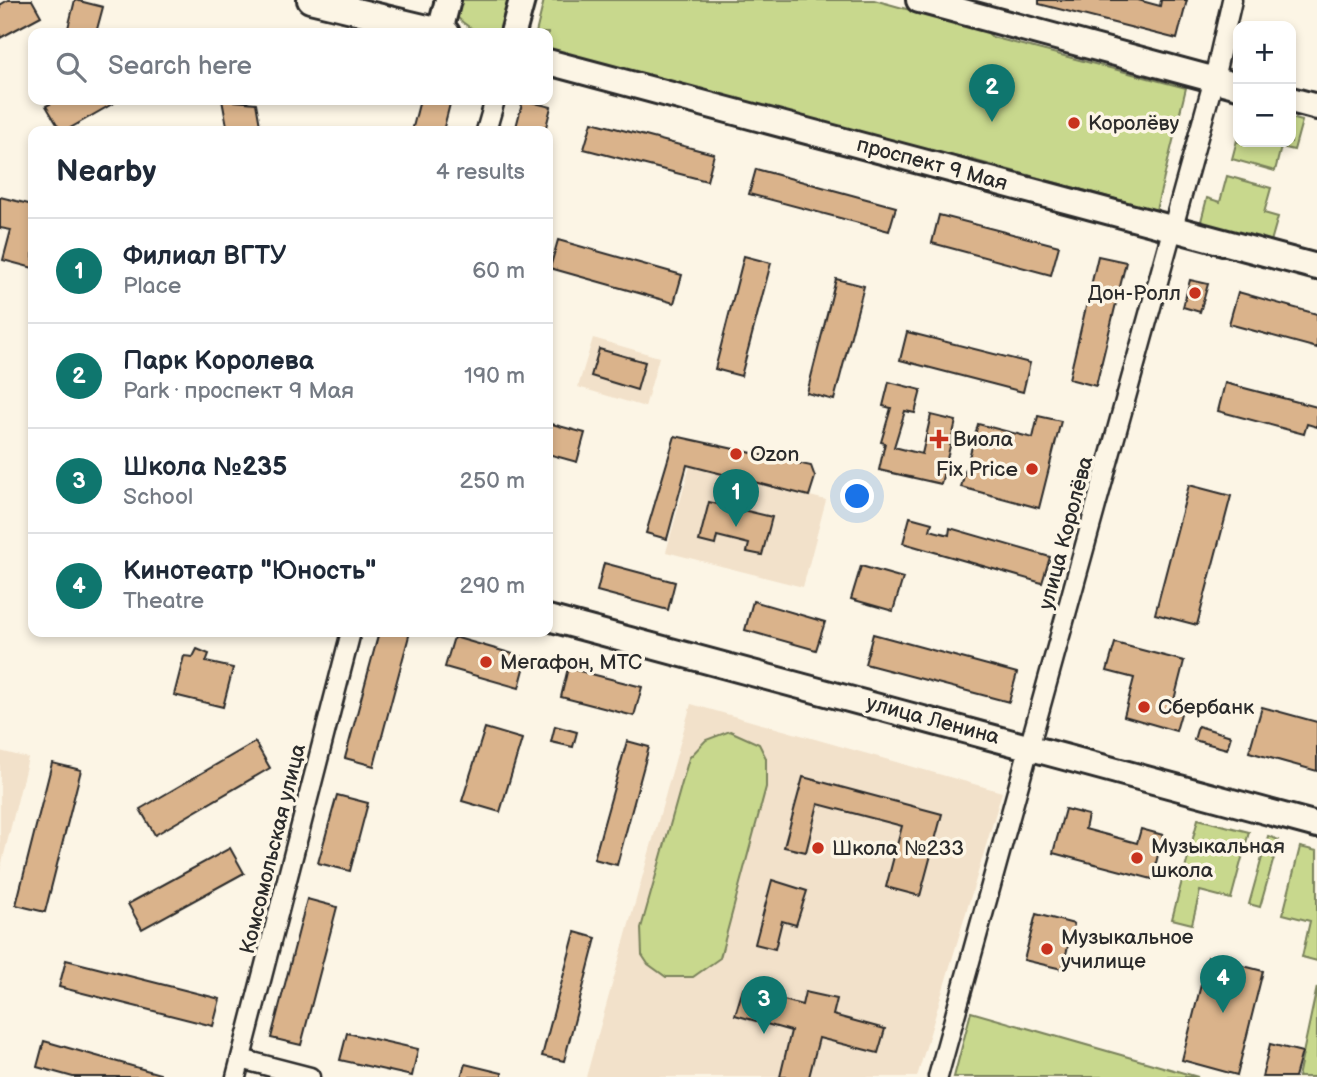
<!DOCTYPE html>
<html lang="en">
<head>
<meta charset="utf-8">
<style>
	body { margin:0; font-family:"Balsamiq Sans",sans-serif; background:#f2f2f3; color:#1f2937 }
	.controls { position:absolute; right:21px; top:21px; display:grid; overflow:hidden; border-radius:14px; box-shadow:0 4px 10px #0003 }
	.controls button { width:63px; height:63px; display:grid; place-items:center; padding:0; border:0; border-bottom:2px solid #e0e1e3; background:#fff; color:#1f2937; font:35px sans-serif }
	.you { position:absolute; left:858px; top:497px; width:24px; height:24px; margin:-18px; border:5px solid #fff; border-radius:50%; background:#1a73e8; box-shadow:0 0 0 10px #1a73e833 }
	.badge { display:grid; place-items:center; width:46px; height:46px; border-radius:50%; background:#0f766e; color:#fff; font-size:23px; font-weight:700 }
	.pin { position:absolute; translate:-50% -58px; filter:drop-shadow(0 2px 4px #0008) }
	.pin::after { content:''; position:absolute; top:37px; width:24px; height:21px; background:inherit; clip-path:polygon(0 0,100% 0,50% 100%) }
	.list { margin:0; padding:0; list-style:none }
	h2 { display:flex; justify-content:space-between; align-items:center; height:91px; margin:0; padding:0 28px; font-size:30px }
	h2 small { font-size:23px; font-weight:400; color:#747a83 }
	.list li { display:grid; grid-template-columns:46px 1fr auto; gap:21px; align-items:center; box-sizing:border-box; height:105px; padding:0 28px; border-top:2px solid #e0e1e3 }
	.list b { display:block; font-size:26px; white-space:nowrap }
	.list p { margin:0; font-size:23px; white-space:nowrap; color:#747a83 }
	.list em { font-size:23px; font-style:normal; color:#747a83 }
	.icon { flex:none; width:38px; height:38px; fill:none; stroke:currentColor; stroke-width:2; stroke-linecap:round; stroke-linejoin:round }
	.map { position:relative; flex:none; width:1317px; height:1077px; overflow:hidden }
	.search { position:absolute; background:#fff; box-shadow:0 4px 10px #0003; left:28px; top:28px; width:525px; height:77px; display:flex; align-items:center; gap:18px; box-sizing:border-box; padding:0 24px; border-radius:14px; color:#747a83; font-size:26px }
	.panel { position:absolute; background:#fff; box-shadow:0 4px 10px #0003; left:28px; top:126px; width:525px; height:511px; border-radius:14px }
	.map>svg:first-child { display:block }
</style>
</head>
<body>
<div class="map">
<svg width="1317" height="1077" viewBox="0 0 1317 1077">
	<rect width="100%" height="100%" fill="#fcf5e5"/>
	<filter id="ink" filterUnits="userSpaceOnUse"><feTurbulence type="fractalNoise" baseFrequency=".0143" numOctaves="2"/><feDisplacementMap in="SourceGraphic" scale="14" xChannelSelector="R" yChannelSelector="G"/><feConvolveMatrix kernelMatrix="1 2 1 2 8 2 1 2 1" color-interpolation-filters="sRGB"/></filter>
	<g filter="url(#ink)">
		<!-- built -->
		<g fill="#f2e1ca">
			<polygon points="593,338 659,357 645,407 578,387"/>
			<polygon points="690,466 826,500 803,587 666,552"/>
			<polygon points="691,704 1002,792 917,1077 586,1077"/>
			<polygon points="0,751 28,758 0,871"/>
		</g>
		<!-- green -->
		<g fill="#c8d88d" stroke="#7a825c" stroke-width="2">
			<path d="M461 0H513L506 29C486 38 472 32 457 17Z"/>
			<polygon points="544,0 874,0 986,31 992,37 1186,88 1156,210 962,157 949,159 548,55 548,33 536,33"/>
			<polygon points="1291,118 1302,121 1294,150 1281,147 1275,171 1232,159 1238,136 1238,142 1291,142"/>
			<polygon points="1227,176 1271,188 1264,213 1278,217 1270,245 1200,225 1207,198 1220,202"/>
			<polygon points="730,731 759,744 766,758 766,787 720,958 693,977 666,977 648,964 642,955 641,928 689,758 706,740"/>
			<polygon points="1198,819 1249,832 1231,899 1200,891 1192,924 1172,919"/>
			<polygon points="1268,836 1279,840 1260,907 1249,904"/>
			<polygon points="1300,847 1317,851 1317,961 1302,957 1310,921 1283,914"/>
			<polygon points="1317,987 1317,1077 1298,1077"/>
			<polygon points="971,1012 1198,1077 954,1077"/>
		</g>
		<!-- building -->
		<g fill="#dab38b" stroke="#2b2b2b" stroke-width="2">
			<polygon points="8,0 32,0 41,16 0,38 0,5"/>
			<polygon points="75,0 103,7 96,33 82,33 68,28"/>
			<polygon points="1039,0 1138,0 1160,6 1161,0 1187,0 1177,39 1039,4"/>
			<polygon points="57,100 119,100 65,131 61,131 46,106"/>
			<polygon points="222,100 256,103 261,131 228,131"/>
			<polygon points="420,100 451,100 443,131 412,131"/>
			<polygon points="523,100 551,107 545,131 515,131"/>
			<polygon points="592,122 714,154 707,181 584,149"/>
			<polygon points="756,169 896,207 889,231 749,194"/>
			<polygon points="0,197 33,205 33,268 3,260 11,230 0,228"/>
			<polygon points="939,215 1059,246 1051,275 932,243"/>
			<polygon points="558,240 682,275 674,303 550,268"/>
			<polygon points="744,256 771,263 741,376 715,369"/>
			<polygon points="1098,256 1126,262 1096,386 1069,379"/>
			<polygon points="836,279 864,286 834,400 807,393"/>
			<polygon points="1190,280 1208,284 1200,312 1183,307"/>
			<polygon points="1238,292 1317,314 1317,348 1229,324"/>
			<polygon points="907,332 1030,363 1023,392 900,360"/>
			<polygon points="599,349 645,362 637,390 591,376"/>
			<polygon points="889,382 921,390 915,413 905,411 894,447 922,454 931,415 956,421 941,484 879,470 885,443 881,442 891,408 883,406"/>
			<polygon points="1225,383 1317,407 1317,427 1307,424 1304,434 1218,411"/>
			<polygon points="1038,416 1061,421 1039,508 961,487 978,424 1033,438"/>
			<polygon points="548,423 585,433 577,462 548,454"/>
			<polygon points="675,436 811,466 815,477 809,496 687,465 667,539 646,533"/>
			<polygon points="1189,485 1231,496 1197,625 1155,614"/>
			<polygon points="709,502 772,517 762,555 747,552 749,544 717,536 715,545 699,541"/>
			<polygon points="910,517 932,523 930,530 949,535 950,528 1050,557 1042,583 903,543"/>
			<polygon points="604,563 675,582 668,610 597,591"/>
			<polygon points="861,566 903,578 893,611 851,599"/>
			<polygon points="753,601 825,622 816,650 745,630"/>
			<polygon points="379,632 410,632 374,766 345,758"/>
			<polygon points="873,634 1017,673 1009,702 865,664"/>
			<polygon points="454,637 527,658 519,688 445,667"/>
			<polygon points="1115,643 1184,661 1174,700 1184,703 1176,731 1124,716 1134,678 1107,671"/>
			<polygon points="197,649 209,654 206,662 233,668 223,707 174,695 184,656 193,657"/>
			<polygon points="568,668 642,687 634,716 561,697"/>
			<polygon points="1262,707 1317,722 1317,771 1249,752"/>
			<polygon points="555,726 577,732 573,747 551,742"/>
			<polygon points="1198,726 1231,736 1227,749 1194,740"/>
			<polygon points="485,728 522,739 500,812 462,801"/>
			<polygon points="627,741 649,747 617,865 594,859"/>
			<polygon points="255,742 270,768 155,835 140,809"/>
			<polygon points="52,763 81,770 45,912 16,905"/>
			<polygon points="803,777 942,814 920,896 886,887 902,826 818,804 806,852 784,847"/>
			<polygon points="337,795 368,803 350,871 318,863"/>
			<polygon points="1065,809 1088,815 1085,829 1137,843 1141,829 1163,835 1152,879 1053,853"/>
			<polygon points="230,848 244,873 142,929 128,904"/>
			<polygon points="772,880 807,891 796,925 782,921 775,949 755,944"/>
			<polygon points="307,899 337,907 301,1045 271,1038"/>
			<polygon points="1036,914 1074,924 1062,969 1024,960"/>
			<polygon points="575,932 596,938 564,1061 542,1056"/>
			<polygon points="1208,957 1263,971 1237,1075 1182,1060"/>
			<polygon points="66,960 220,999 213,1026 59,987"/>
			<polygon points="743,989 802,1005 805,992 837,999 833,1015 885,1029 878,1053 819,1038 809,1077 780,1077 791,1031 735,1015"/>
			<polygon points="347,1033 418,1049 412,1076 340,1060"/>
			<polygon points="44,1041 160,1074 160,1077 73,1077 37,1067"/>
			<polygon points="1270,1044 1302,1052 1295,1077 1262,1077"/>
			<polygon points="465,1064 502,1073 502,1077 461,1077"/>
		</g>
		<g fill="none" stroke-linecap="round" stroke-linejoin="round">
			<!-- street casing -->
			<g stroke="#2b2b2b" stroke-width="23">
				<g id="street">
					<polyline points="486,131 495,100"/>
					<polyline points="241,1059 310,1077"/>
					<polyline points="236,1077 351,632"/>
					<polyline points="938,1077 1214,79 1232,0"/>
				</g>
			</g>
			<!-- secondary casing -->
			<g stroke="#2b2b2b" stroke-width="30">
				<g id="secondary">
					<polyline points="310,0 440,31"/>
					<polyline points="919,0 1238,86"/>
					<polyline points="447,33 440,31 448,0"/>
					<polyline points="513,33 522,0"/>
					<polyline points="548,62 1317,267"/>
					<polyline points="1291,100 1317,107"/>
					<polyline points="548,618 1317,825"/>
				</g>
			</g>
			<!-- street -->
			<use href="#street" stroke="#fcf5e5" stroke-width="18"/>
			<!-- secondary -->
			<use href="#secondary" stroke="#fcf5e5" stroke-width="24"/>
		</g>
	</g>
	<!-- markers -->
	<g fill="#c8321e" stroke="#fcf5e5" stroke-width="2.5">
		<circle cx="1074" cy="123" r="7"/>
		<circle cx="1195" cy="293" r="7"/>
		<path d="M935.5 428.5h7v7h7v7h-7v7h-7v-7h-7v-7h7z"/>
		<circle cx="736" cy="454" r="7"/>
		<circle cx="1032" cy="469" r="7"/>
		<circle cx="486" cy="662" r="7"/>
		<circle cx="1144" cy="707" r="7"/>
		<circle cx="818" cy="848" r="7"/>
		<circle cx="1137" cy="858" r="7"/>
		<circle cx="1047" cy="949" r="7"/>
	</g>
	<g text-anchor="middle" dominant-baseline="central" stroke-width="7" stroke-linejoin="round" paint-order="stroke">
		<!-- poi labels -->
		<g font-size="21" fill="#2b2b2b" stroke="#fcf5e5" text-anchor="start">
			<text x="1088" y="123">Королёву</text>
			<text x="1181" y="293" text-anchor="end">Дон-Ролл</text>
			<text x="953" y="439">Виола</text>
			<text x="750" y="454">Ozon</text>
			<text x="1018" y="469" text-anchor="end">Fix Price</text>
			<text x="500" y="662">Мегафон, МТС</text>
			<text x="1158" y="707">Сбербанк</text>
			<text x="1151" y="846">Музыкальная<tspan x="1151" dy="24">школа</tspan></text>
			<text x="832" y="848">Школа №233</text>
			<text x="1061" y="937">Музыкальное<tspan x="1061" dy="24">училище</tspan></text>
		</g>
		<!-- street labels -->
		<g font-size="21" fill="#2b2b2b" stroke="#fcf5e5">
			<text transform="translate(932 164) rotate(15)">проспект 9 Мая</text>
			<text transform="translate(1066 533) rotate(-75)">улица Королёва</text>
			<text transform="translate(933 720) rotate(15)">улица Ленина</text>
			<text transform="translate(273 849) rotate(-76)">Комсомольская улица</text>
		</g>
	</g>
</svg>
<div class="controls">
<button>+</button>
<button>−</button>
</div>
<div class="you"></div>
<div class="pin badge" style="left:736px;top:527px">1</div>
<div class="pin badge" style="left:992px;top:122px">2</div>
<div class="pin badge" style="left:764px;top:1034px">3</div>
<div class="pin badge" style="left:1223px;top:1013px">4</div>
<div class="search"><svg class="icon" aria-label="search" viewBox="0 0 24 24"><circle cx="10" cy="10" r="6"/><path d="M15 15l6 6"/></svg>Search here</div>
<section class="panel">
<h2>Nearby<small>4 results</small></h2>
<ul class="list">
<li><span class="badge">1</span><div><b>Филиал ВГТУ</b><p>Place</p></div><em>60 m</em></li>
<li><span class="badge">2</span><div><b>Парк Королева</b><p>Park · проспект 9 Мая</p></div><em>190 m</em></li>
<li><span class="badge">3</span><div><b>Школа №235</b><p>School</p></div><em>250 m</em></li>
<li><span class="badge">4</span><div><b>Кинотеатр &quot;Юность&quot;</b><p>Theatre</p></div><em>290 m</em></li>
</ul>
</section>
</div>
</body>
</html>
